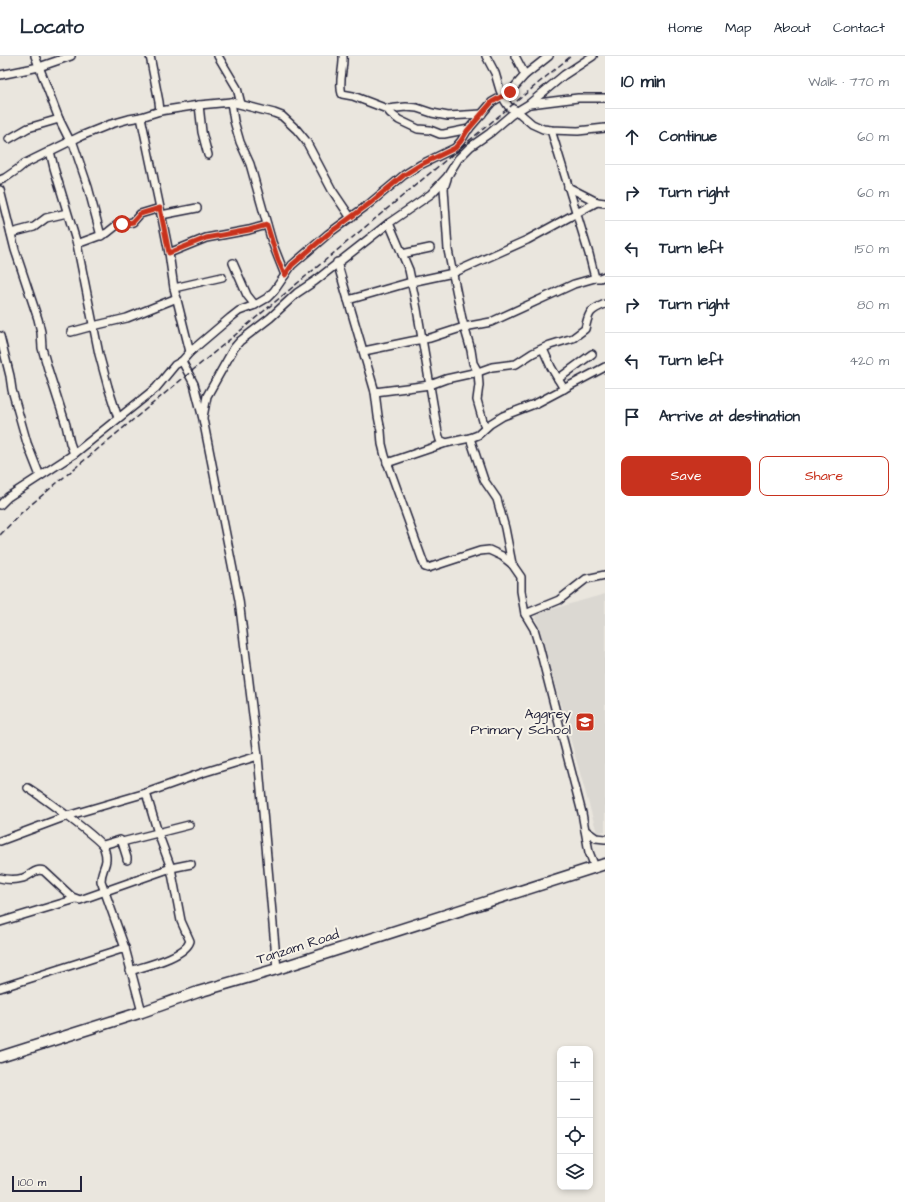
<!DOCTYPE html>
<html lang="en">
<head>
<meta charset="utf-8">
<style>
	body { margin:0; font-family:"Architects Daughter",sans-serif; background:#f2f2f3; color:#1f2937 }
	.controls { position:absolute; right:12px; bottom:12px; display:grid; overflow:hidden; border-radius:8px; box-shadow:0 2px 6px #0003 }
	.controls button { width:36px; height:36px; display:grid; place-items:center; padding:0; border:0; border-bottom:1px solid #e0e1e3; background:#fff; color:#1f2937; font:20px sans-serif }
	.scale { position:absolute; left:12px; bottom:10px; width:70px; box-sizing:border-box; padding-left:4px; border:2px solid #22223b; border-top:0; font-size:11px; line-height:14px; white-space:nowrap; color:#22223b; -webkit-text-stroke:3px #f7f3e8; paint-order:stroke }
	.stop { position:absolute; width:12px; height:12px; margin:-9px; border:3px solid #c8321e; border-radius:50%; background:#fff }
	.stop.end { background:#c8321e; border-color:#fff; box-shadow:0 1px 4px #0008 }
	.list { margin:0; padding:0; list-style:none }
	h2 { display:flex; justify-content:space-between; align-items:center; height:52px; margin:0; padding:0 16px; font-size:17px }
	h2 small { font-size:13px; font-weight:400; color:#747a83 }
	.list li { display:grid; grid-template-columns:26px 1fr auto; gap:12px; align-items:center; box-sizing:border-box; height:56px; padding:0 16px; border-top:1px solid #e0e1e3 }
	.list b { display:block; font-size:15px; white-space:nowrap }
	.list em { font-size:13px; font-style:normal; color:#747a83 }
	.actions { display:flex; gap:8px; padding:12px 16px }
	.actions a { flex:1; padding:9px 0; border:1px solid #c8321e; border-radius:8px; text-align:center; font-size:14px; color:#c8321e }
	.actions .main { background:#c8321e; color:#fff }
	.icon { flex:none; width:22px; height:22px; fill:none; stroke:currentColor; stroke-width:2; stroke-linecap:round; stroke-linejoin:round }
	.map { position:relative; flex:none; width:605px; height:1146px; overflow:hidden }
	header { display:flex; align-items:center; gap:24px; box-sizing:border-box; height:56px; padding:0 20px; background:#fff; border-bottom:1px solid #e0e1e3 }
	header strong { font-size:19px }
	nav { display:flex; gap:22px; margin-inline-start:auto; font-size:14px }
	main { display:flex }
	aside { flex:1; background:#fff }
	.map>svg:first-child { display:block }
</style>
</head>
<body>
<header>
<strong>Locato</strong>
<nav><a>Home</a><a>Map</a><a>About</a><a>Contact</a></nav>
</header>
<main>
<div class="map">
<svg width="605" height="1146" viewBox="0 0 605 1146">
	<rect width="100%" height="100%" fill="#eae6de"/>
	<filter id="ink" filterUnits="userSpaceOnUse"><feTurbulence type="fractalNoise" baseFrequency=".025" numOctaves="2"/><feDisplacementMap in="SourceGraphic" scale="8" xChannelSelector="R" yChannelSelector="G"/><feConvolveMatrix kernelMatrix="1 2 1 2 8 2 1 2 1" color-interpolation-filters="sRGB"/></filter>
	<g filter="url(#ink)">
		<!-- built -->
		<polygon fill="#dbd8d2" points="605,538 605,775 597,777 535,558"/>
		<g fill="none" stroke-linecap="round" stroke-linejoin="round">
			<!-- minor casing -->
			<g stroke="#22223b" stroke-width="10">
				<g id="minor">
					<polyline points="35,0 59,63 70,85"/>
					<polyline points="150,0 159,46 160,55"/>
					<polyline points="218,0 237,32 241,48"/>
					<path d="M343 0C344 12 338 26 342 38L353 40 387 53 406 51 417 52 432 57 448 60 482 58"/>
					<polyline points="486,0 495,17 500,34 505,45 509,51 517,55 532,68 543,73 551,74 578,75 605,72"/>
					<polyline points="515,0 525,19"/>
					<polyline points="0,19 39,11 71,0"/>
					<polyline points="231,46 234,65 240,86 250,108 272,186 285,219"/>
					<polyline points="530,48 578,42 605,42"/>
					<polyline points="199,49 202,76 208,99"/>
					<polyline points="387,53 390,57 399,64 418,73 430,74 440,78 444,78 469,73"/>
					<polyline points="141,61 160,152 169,197 174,232 190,296"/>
					<polyline points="9,83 28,72 59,63"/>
					<polyline points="72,84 88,131 101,180"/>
					<polyline points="50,95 54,112 77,188 99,298 108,331 118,362"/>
					<polyline points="447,123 444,132 448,194 462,263 471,294 473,307 478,316 479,329 477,344 485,372"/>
					<polyline points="0,124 5,122 18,113 24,108 34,103 81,80 111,68 129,63 141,61 160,55 199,49 231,46 274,57 282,60 297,74 306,85 332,134 351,162"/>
					<polyline points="568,131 597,146 605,147"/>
					<polyline points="0,134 15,194 38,263 41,276 42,292 48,313 66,369 70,387 74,398"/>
					<polyline points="161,159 197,152"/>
					<polyline points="389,167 409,214 417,253 438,377 440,384 446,387"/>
					<polyline points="11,177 34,171 46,162 67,157"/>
					<polyline points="77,188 107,177 117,169 133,166 140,158 160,152"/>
					<polyline points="169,197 206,182 249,174 267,169"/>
					<polyline points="402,198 430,192"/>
					<polyline points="337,206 375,336 378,360 381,375 382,388 385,400 425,511 428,512 480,495 489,494 502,500 512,508 521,521 521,535 525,558 534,573 539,590 582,757 585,774 596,782 605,783"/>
					<polyline points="233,207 247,239 255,249"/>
					<polyline points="595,222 600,222 605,220"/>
					<polyline points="174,232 222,221"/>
					<polyline points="348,244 411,226 453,217 527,184 597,146"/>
					<polyline points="71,276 93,270 127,262 177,242"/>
					<polyline points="0,280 10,320 12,334 27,387 40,420"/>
					<polyline points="543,293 551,311 564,333"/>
					<polyline points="364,295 412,285 430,282 464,271 491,266 574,228 595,222 589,198 551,74"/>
					<polyline points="182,305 194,328 203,363 239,544 258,700 277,913"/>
					<polyline points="558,323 592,298"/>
					<path d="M375 336 430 329 446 323 478 316 492 311 516 308 533 297 550 289 573 282 585 273C589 257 588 255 605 248"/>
					<polyline points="203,361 207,340 234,292 240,285 270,262 297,237 315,225 389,167 431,138 447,121 458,103 470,91 490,77 511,59 529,48 564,19 593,0"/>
					<polyline points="470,382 484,424 497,443 505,472 512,508"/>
					<polyline points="387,407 446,387 470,382 478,379 490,368 503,360 537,347 605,311"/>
					<polyline points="0,449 8,441 74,398 156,332 175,309 182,305 190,296 230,262 239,255 255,249 267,242 274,235 292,209 328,178 369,148 404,119 420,109 455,92 461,85 467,75 492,46 510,36 525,19 549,0"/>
					<polyline points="525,558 559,544 586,523 605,519"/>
					<path d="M28 732C39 739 102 784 104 792 110 809 101 811 101 825L125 892 142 956"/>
					<polyline points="585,774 589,796 595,811"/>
					<polyline points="0,785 67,760 146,737 202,717 258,700"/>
					<polyline points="122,786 189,769"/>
					<polyline points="103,789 120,784 122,786 127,802 127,804"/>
					<path d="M0 822C8 824 16 824 23 822 32 819 35 812 44 815L72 841 80 844 171 812 191 808"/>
					<polyline points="0,866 76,843"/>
					<path d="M130 915C145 910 185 901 190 885L181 865 171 812 158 777 146 737"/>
					<polyline points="0,932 125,892"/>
				</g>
			</g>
			<!-- highway casing -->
			<g stroke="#22223b" stroke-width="13">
				<polyline id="highway" points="0,1001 142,956 198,936 277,913 605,808"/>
			</g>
			<!-- minor -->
			<use href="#minor" stroke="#f7f3e8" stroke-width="7"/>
			<!-- highway -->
			<use href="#highway" stroke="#f7f3e8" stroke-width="10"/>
			<!-- rail -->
			<polyline stroke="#22223b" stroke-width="1.5" stroke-dasharray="6 3" stroke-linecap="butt" points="0,479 22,456 571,0"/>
		</g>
	</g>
	<g fill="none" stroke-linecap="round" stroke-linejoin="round" filter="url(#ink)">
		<!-- route -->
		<polyline stroke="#c8321e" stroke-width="5" points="122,168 133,166 140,158 160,152 169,197 206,182 249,174 267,169 278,204 285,219 292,209 328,178 369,148 404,119 420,109 455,92 461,85 467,75 492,46 510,36"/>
	</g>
	<!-- icons -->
	<defs>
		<g id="school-square" transform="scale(1)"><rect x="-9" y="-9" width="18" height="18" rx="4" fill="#c8321e" stroke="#f7f3e8"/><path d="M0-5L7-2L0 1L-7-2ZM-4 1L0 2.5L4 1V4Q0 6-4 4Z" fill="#fff"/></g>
	</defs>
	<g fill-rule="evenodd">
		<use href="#school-square" x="585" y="666"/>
	</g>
	<g text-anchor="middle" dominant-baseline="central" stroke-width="4" stroke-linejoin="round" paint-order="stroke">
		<!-- poi labels -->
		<g font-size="14" fill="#22223b" stroke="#f7f3e8" text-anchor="end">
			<text x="571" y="658">Aggrey<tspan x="571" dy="16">Primary School</tspan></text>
		</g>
		<!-- street labels -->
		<g font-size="14" fill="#22223b" stroke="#f7f3e8">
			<text transform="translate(298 891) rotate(-18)">Tanzam Road</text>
		</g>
	</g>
</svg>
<div class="controls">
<button>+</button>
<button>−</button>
<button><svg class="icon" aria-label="locate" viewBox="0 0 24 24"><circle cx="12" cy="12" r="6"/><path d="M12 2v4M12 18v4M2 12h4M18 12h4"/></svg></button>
<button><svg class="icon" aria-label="layers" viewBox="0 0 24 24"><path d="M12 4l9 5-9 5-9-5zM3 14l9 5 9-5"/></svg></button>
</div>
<div class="scale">100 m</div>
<div class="stop" style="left:122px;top:168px"></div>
<div class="stop end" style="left:510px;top:36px"></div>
</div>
<aside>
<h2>10 min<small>Walk · 770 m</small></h2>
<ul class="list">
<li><svg class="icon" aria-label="ahead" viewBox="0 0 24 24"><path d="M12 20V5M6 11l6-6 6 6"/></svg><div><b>Continue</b></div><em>60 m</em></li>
<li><svg class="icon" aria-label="right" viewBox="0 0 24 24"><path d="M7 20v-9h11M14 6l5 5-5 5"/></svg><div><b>Turn right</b></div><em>60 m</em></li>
<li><svg class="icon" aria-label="left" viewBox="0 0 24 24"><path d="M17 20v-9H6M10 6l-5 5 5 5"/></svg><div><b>Turn left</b></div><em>150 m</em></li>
<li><svg class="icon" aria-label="right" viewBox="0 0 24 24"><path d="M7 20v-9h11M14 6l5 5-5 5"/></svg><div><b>Turn right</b></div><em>80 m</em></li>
<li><svg class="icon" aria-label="left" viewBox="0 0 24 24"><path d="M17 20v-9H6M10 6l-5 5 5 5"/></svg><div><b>Turn left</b></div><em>420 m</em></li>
<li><svg class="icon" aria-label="arrive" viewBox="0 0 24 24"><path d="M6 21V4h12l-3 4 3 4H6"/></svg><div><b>Arrive at destination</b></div></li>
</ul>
<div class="actions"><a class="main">Save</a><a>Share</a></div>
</aside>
</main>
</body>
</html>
